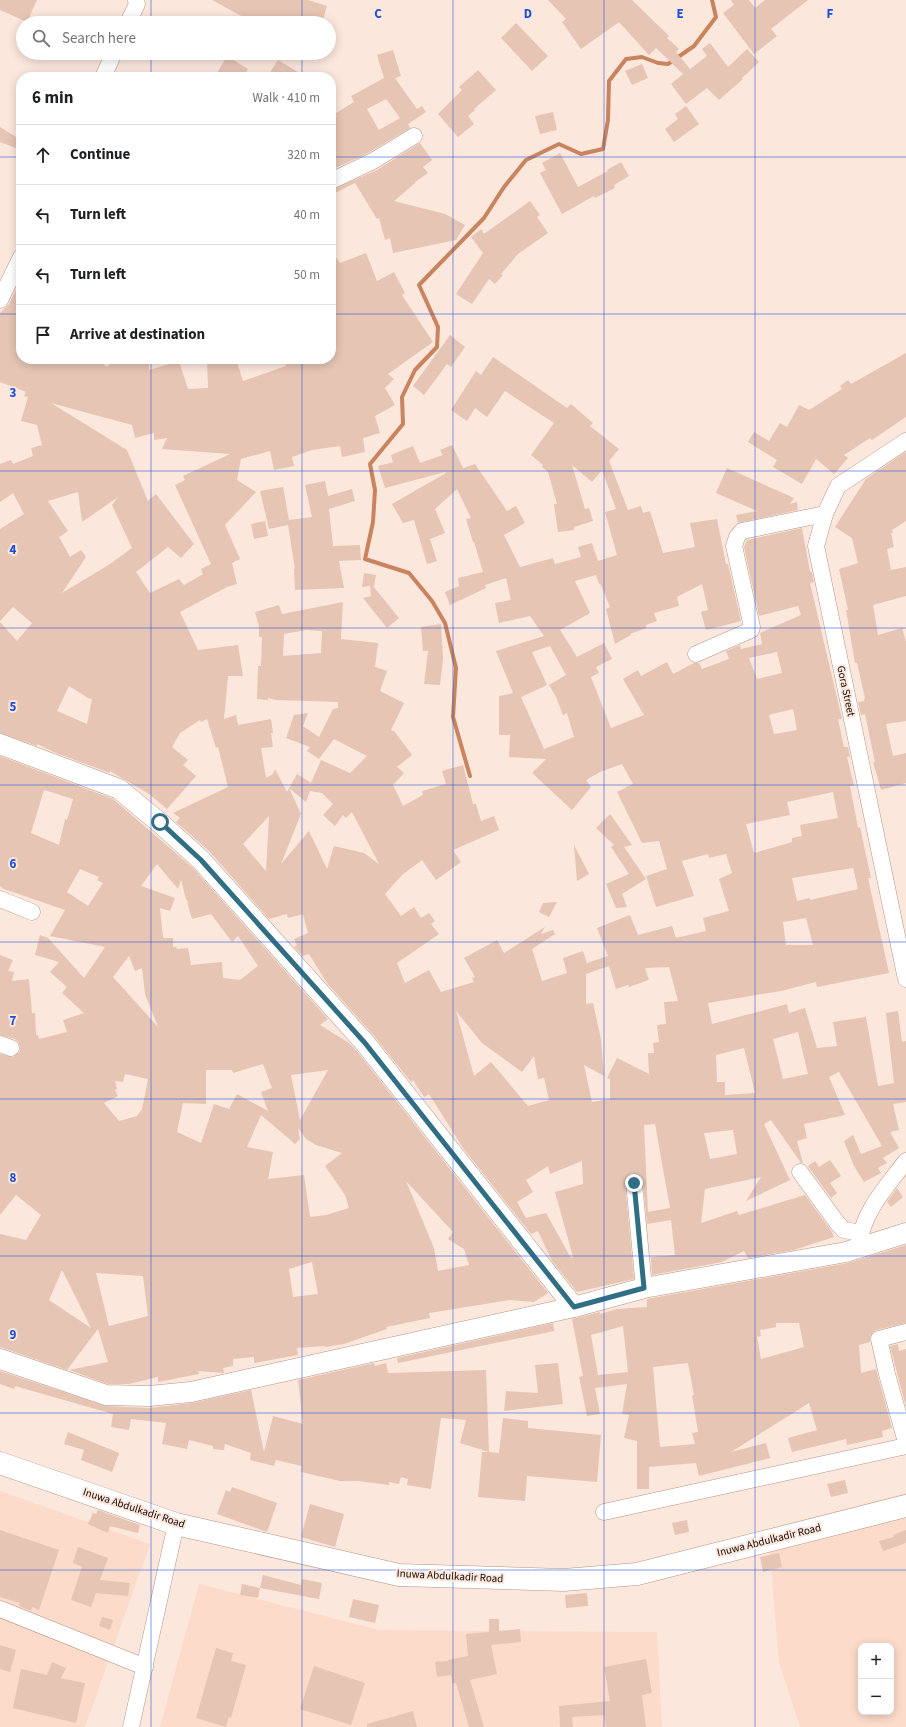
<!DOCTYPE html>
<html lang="en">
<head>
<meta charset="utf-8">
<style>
	body { margin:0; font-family:"Source Sans 3",sans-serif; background:#f2f2f2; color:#202124 }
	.controls { position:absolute; right:12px; bottom:12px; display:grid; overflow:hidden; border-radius:8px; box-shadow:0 2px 10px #0003 }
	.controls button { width:36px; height:36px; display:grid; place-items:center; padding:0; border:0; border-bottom:1px solid #e0e0e0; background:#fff; color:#202124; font:20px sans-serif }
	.stop { position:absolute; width:12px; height:12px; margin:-9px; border:3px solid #306e84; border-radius:50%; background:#fff }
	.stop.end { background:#306e84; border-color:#fff; box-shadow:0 1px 4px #0008 }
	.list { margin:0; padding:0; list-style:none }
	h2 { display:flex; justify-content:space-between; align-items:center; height:52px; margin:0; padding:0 16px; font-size:17px }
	h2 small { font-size:13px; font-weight:400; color:#757577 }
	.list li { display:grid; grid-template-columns:26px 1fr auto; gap:12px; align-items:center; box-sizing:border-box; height:60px; padding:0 16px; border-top:1px solid #e0e0e0 }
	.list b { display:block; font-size:15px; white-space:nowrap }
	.list em { font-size:13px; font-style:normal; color:#757577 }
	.icon { flex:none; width:22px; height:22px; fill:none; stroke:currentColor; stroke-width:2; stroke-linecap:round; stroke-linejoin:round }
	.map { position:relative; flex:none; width:906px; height:1727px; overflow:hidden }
	.search { position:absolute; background:#fff; box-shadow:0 2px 10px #0003; left:16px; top:16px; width:320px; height:44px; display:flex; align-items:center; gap:10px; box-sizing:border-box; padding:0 14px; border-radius:22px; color:#757577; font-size:15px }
	.panel { position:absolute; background:#fff; box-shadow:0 2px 10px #0003; left:16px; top:72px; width:320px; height:292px; border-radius:16px }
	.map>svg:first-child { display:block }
</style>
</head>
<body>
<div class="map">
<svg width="906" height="1727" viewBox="0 0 906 1727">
	<rect width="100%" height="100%" fill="#fce7dd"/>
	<!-- built -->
	<g fill="#fcdbca" fill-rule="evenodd">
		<polygon points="0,1491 150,1544 85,1727 0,1727"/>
		<path d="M906 1493V1727H800L779 1663 768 1529ZM861 1646H891V1712H861Z"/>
		<polygon points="199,1584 379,1630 657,1632 662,1727 160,1727"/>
	</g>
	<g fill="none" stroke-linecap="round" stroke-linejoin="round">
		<!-- stream -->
		<polyline stroke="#c9835e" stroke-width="4" points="470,776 453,717 456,668 445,623 432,601 409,573 365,559 373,522 375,490 370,464 403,424 402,397 415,370 437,347 438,327 419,285 484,218 504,187 526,160 559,144 581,154 603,149 608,120 609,81 626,59 642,57 658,63 668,64 694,46 716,17 712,0"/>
	</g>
	<!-- building -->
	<g fill="#e6c5b4" fill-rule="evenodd">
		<polygon points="0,0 37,0 27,22 0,10"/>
		<polygon points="212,0 308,0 327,6 322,23 254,23"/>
		<polygon points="548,0 632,0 669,36 667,38 679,49 676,52 690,69 707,56 702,49 710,43 728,67 747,49 759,62 742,78 743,79 719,100 707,88 686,104 671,84 683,74 656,48 649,55 619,22 581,49 562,22 566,19"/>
		<polygon points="731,0 749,0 755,8 765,0 808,0 771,29 777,36 754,54 723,13 734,5"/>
		<polygon points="516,23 548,56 532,71 501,38"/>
		<path d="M393 50 401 76 395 78 417 109 422 106 426 112 408 124 410 128 368 153 331 170V116L354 102 351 96 384 78 377 55ZM386 99 400 118 379 130 367 109Z"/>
		<polygon points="227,56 248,69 243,77 223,77 217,73"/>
		<polygon points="278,60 306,77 267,77"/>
		<polygon points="642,64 648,78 632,85 625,71"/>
		<polygon points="478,70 496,90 474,109 475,110 468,116 474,124 458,137 438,114 462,90 459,87"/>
		<polygon points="686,106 699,124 674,142 665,129 678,119 675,114"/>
		<polygon points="553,112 557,130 540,134 535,116"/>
		<polygon points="0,127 21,140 21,150 0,142"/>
		<polygon points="420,143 432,160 423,167 428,173 415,182 415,183 394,201 445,214 465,225 456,240 393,253 390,238 385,240 379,218 377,219 355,183 331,195 331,190 377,170"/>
		<polygon points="560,153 578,187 608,171 607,170 621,162 629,176 614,185 615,188 595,198 594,196 562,214 540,173 546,170 542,163"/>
		<polygon points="530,201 540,215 537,217 548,233 518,254 501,274 503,275 495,284 489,279 472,304 456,294 483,253 471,237 481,229 484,234"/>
		<path d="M331 250 340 263 366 253 377 281 394 272 405 293 402 295 433 342 388 374 394 379 385 388 395 405 375 416 380 433 363 438 365 452 342 457 340 446 312 450 292 457 294 466 274 470 270 451 241 459 237 480 256 492 225 525 240 559 232 563 237 584 227 587 180 612 198 650 238 645 243 676H228L224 719 236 715 238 725 271 719 273 733H271L273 747 261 748 266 778 273 774 275 769 287 792 289 788 301 814 281 864 309 831 327 869 334 846 364 853 379 864 352 812 346 818 343 815 335 826 323 815 333 804 322 793 310 791 306 802 289 788 297 774 311 783 321 760 350 773 367 756 334 739 319 759 307 751 310 747 286 738 294 715 308 713 303 726 319 737 333 709 338 708V702L276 700 268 698V700L257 699 258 666H261L262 637H259V626L255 612 279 605 282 614 343 602 341 639 378 643 375 667 387 671 380 691 404 703 391 730 395 732 412 755 397 767 404 773 393 785 403 806 423 795 422 791 446 784 442 771 463 765 473 804H476L481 821 494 816 499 830 453 850 461 862 436 880 422 860 402 875 385 894 401 916 414 907 421 918 429 913 435 921 431 924 439 934 397 963 405 983 429 970 441 992 474 982 472 978 475 977 464 958 497 940 504 953 545 927 541 934 553 930 555 934 532 949 542 981 567 973 563 958 583 951 587 963 608 956 597 928 630 915 638 935 672 926 676 938 706 931 703 918 729 911 719 879 732 873 726 854 709 858 708 854 682 861 694 896 656 907 646 876 667 869 659 841 642 843 617 792 633 784 622 764 600 772 586 780 591 787 572 810 532 773 546 759 509 757 510 735H499V696L513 693 496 651 544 636 530 616 499 623 495 603 511 600 506 578 485 585 486 588 450 605 445 592 459 586 458 578 483 572 474 542H473L466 519 471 518 457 489 435 509 445 533 430 539 437 561 427 564 414 520 403 523 392 504 446 473 445 472 385 488 378 466 393 462 391 455 413 446 420 463 443 455 440 450 452 445 463 468 475 464 507 511 516 506 525 523 504 535 520 567 553 558 555 564 581 557 578 547 592 543 598 561 617 555 605 512 616 509 602 470 592 482 572 465 585 509 589 508 593 521 574 527V530L558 532 554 504H557L548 472 542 467 543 465 531 455 554 423 505 391 487 417 475 408 467 421 451 410 476 371 481 375 493 357 567 408 571 404 593 423 590 426 619 449 609 461 628 510 641 506 643 513 650 511 663 553 695 547 690 523 717 519 726 564H728L741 621 706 630 701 612 708 610 702 584 677 597 679 606 654 613 657 621 646 625V628L630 634 631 635 615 644 606 609 610 607 600 583 599 584 596 575 575 581 590 613 560 630 577 657 604 643 612 659 596 667 599 673 591 677 611 728 644 715 623 679 638 670 641 676 667 662 673 674 694 663H699L702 669 729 659 726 651 740 645 741 649 762 644 760 633 801 615 798 606 759 616 744 547 747 540 802 528 810 572H812L814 582 810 583 842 719H838L844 747H848L850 757H847L854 786H850L858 828 860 827 871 878H868L889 973 817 987 816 982 781 991 708 1003 712 1024 787 1004 789 1013 805 1008 817 1048 837 1046 833 1022 866 1017 878 1086 894 1083 886 1013 898 1011 902 1042 906 1041V1102L893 1104 899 1130 890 1132 899 1148 883 1158 887 1163 878 1168 881 1173 864 1182 854 1166 844 1141 853 1135 861 1154 882 1146 839 1072 829 1077 845 1115 804 1124 807 1138 797 1141 803 1163H801L771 1120 764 1124 790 1180 746 1201 761 1177 705 1189 701 1223 737 1211 739 1215 805 1195 832 1232 834 1237 794 1250 748 1258 744 1251 722 1262 652 1275 651 1257 675 1255 671 1220 647 1224 643 1182 638 1175 633 1174 626 1179 625 1184 634 1279 577 1292 552 1261 538 1231 531 1234 463 1148 429 1094 424 1097 413 1080 411 1082 374 1036 327 983 309 954 303 956 294 947 297 945 294 939 308 933 303 914 288 918 287 914 269 919 210 852 176 822 180 818 173 813 228 787 218 747 216 748 207 719 201 722 200 720 180 733 172 747 188 760 183 765 196 776 167 809 149 794 110 771V773L56 753 37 744V746L0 733V622L17 641 32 623 13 607 0 621V529L24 514 13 493 0 502V464L11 460 13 464 33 456 31 448 42 445 37 425 21 421 28 397 24 396 26 392 0 382V313L9 304 21 279V359H97L107 367 115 359H149V370L179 361 188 389 208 388 207 359H236L243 381 286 366 284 359H331ZM51 403 132 425 135 438 154 433V440L167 438 162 449 230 454 183 476 185 480 175 485 211 564 201 569 203 574 184 585 179 579 150 593 136 572 168 547 181 558 194 544 156 494 148 501 127 450ZM78 492 82 522 118 497 112 505 132 548 110 564 62 593 86 557 81 550 70 557 59 537 68 531 48 501ZM306 630 322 631 321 653 283 656 284 634ZM550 646 566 675 549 685 556 697 563 715 567 713 574 737 544 749 521 697 547 685 532 652ZM777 652 782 673 757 679 749 658ZM69 686 88 698 92 699 87 724 57 711ZM793 709 797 730 774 734 769 715ZM833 792 838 818 800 825 802 836 792 838V842L754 853 746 824 790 815 787 802ZM269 816 266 871 243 844ZM853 868 858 889 810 900V898L797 901 792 878ZM806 918 813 945H786L783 922ZM609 966 616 989 628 985 629 987 649 980 645 968 669 967 678 1001 664 1002 666 1024 657 1025 659 1042 653 1043 654 1053H648L649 1074 617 1058 607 1078 610 1079V1099L592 1102 584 1065 604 1076 601 1039 593 1003 586 1004V974ZM456 1011 482 1043 522 1072 534 1056 538 1079 544 1078 549 1100 528 1106 491 1062 474 1076ZM798 1032 808 1074 783 1079 773 1039ZM744 1048 755 1093 725 1095V1082H717L716 1055ZM655 1124 670 1208 648 1212 644 1125ZM733 1130 737 1154 710 1159 704 1133ZM582 1161 583 1184 555 1192 573 1257 571 1258 546 1213 526 1218 517 1202 533 1192 526 1180 548 1166 550 1174Z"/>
		<polygon points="450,335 465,347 451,367 447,364 424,395 413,386"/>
		<polygon points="906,353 906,417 872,440 870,438 844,455 848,458 834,474 816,459 802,484 773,467 777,460 748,442 754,432 769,441 780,423 787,427 799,405 809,410 842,389 840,386 848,380 851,384"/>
		<polygon points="906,452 906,521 892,530 893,533 891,533 894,547 887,549 891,570 906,567 906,596 873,605 878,635 902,628 906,642 906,721 886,724 893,756 906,753 906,783 881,790 873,762 875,762 865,714 861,715 858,702 864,701 864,699 865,698 857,663 855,663 846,610 848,610 839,569 858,563 852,538 835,527 866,479"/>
		<polygon points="727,468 794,498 790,504 797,502 798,510 738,523 736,515 757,511 716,493"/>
		<polygon points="325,481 328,496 352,489 355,501 329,509 333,546 360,545 361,560 339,561 344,588 295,590 294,569 295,569 288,525 269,529 260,491 283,487 289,520 312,517 305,485"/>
		<polygon points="265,521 268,536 254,539 251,524"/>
		<polygon points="364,573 376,575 374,586 373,586 399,618 387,628 363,598 371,596 370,586 362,587"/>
		<polygon points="441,624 443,659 440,685 424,684 428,651 423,651 421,627"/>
		<path d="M0 756 113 799 193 868 328 1019 320 1025 349 1043 356 1050 548 1293 534 1302 510 1300 429 1313 430 1318 386 1327 387 1329 344 1344 325 1347V1346L297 1348 298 1355 254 1363V1357L233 1359V1366L223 1368 224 1373 198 1371 199 1374 158 1382V1377L129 1384H108L69 1370 108 1362 98 1329 67 1370 0 1347V1234L26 1240 41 1215 16 1195 0 1215V1054L13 1057 20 1052V1047L18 1042 15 1039 0 1035V955L13 960 8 971 14 972 12 981 29 979 32 1013H35L36 1035H38L39 1039 67 1032 63 1020 84 1013 62 993 67 987 50 972 59 962 35 955 40 935 48 938 84 978 105 947 50 936 65 910 4 889 0 886ZM44 790 73 799 67 820 65 819 59 845 31 833ZM157 864 178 889 181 880 186 899 189 903 187 902 192 919 211 914 232 942 238 936 258 966 240 980 223 978 222 962 191 965 188 948 177 949 176 947H173V938H163L160 908 170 911 175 898 141 886ZM80 869 99 877 97 880 103 883 88 906 67 892ZM129 956 135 971 142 968 145 994 158 1027 113 977ZM263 1064 272 1088 261 1092 268 1111 237 1094 229 1109 214 1104 201 1143 177 1132 183 1103 206 1104V1070H232L233 1073ZM328 1070 300 1120 291 1075ZM125 1074 148 1079 142 1109 137 1116 119 1121 104 1103 118 1096 115 1090 117 1089 115 1081 123 1082ZM261 1115 295 1144 300 1139 298 1128 306 1139 316 1145 342 1153 325 1166 345 1195 349 1208 326 1215 310 1217 304 1175 268 1179 273 1152 247 1147ZM406 1181 453 1232 448 1239 464 1249 469 1265 438 1271 434 1248ZM312 1262 318 1294 293 1297 289 1269ZM62 1270 91 1328 49 1300ZM96 1273 143 1276 148 1316 109 1326Z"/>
		<polygon points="610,814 632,845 624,847 646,879 622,894 627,907 616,908 606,884 629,874 611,847 614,845 596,828"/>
		<polygon points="574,845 589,874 577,881"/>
		<polygon points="557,902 549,917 539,912 543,903"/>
		<polygon points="830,1160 841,1176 830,1183 837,1193 831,1198 808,1166 815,1161 819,1167"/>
		<polygon points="897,1188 903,1197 891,1207 887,1202"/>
		<path d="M906 1245V1323L876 1330 870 1336V1342L859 1345 861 1373 876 1369 892 1428 882 1431 883 1437 847 1445 846 1439 792 1452 788 1438 817 1430 809 1403 731 1452 766 1443 770 1458 699 1476 696 1463 649 1467V1489H637V1441L624 1438 629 1415 622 1414 627 1384 595 1388 600 1414 587 1416 579 1377 583 1376 572 1319 600 1312V1314L617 1309 647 1307V1299L848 1263ZM776 1323H799L804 1347 761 1359 757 1337 761 1336 760 1330 776 1327ZM623 1326 628 1372 598 1375 591 1335ZM688 1363 694 1395H692L698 1432 692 1433 695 1444 660 1447 653 1367Z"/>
		<polygon points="553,1323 554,1331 398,1363 397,1358"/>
		<polygon points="898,1344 899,1351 906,1349 906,1407 890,1346"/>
		<polygon points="374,1363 375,1366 386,1363 388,1373 486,1370 489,1452 499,1453 503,1418 528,1421 528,1428 601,1435 597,1482 527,1476 525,1501 478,1497 482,1452 489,1452 460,1443 466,1420 441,1418 431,1489 407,1485 408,1479 401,1477 399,1484 389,1482 389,1485 358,1481 340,1481 301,1472 302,1466 276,1460 274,1466 250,1460 251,1453 225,1444 224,1450 213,1449 213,1446 189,1440 187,1449 162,1444 166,1423 131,1419 129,1430 111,1427 113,1414 15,1386 14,1389 0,1384 0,1371 106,1406 149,1408 192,1403 251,1390 264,1452 273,1416 303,1424 298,1380"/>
		<polygon points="558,1363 563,1404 504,1411 506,1391 538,1393 535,1365"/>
		<polygon points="68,1432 119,1453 112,1472 81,1460 84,1450 64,1444"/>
		<polygon points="845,1480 848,1493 831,1497 827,1484"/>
		<polygon points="232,1487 277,1503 267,1532 217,1514 226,1490 230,1492"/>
		<polygon points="310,1504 344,1514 335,1547 301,1537"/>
		<polygon points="98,1510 140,1525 138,1533 110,1526 108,1533 88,1524 93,1513 96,1514"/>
		<polygon points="687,1520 689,1532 675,1535 672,1523"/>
		<polygon points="0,1530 59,1550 39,1610 32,1607 31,1611 19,1606 20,1603 0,1597"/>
		<polygon points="906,1530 906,1543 883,1551 879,1541 894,1537 893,1535"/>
		<polygon points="78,1547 108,1558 100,1580 130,1583 128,1596 96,1593 91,1607 71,1600 82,1567 73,1563"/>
		<polygon points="779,1553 782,1567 763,1572 760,1557"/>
		<polygon points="263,1575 301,1585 302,1579 322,1583 319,1599 260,1588"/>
		<polygon points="242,1584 260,1588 258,1598 240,1595"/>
		<polygon points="587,1593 588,1606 566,1608 565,1595"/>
		<polygon points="353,1599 379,1605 375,1623 349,1617"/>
		<polygon points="102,1617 113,1620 110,1630 99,1626"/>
		<polygon points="489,1619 499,1619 499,1631 520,1629 521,1642 491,1645 497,1674 470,1680 484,1727 469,1727 456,1683 453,1684 451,1675 437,1677 435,1662 448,1661 448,1660 468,1656 466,1634 489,1632"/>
		<polygon points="0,1645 16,1650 10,1672 0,1669"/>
		<polygon points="216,1648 233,1653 231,1661 246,1665 231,1718 229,1717 226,1727 196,1718"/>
		<polygon points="646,1659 652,1693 642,1695 646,1727 606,1727 604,1715 572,1717 573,1727 560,1727 559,1706 610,1701 604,1667"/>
		<polygon points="52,1662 66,1668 61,1678 85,1683 76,1723 13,1708 21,1669 47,1675"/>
		<polygon points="314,1666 365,1683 351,1725 300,1709"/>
		<polygon points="413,1711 417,1727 367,1727 367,1724"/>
	</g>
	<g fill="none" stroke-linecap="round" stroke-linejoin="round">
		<!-- minor casing -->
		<g stroke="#b49585" stroke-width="17">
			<g id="minor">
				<polyline points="128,23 137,4 136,0"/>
				<polyline points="103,77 114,53"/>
				<polyline points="331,181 373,161 414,136"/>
				<polyline points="0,300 21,257"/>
				<polyline points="906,441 838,486 825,514 816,546 906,979"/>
				<polyline points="696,654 751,630 752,627 734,546 737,537 742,531 825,514"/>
				<polyline points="0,899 32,912"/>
				<polyline points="0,1044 11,1048"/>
				<polyline points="800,1172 838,1224 844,1230 861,1233"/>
				<polyline points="634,1183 644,1288"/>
				<path d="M858 1247C864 1210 884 1190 906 1161"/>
				<polyline points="906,1332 879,1339 887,1374 906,1442"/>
				<polyline points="604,1512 906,1446"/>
				<polyline points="0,1609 145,1667"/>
				<polyline points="131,1727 176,1524"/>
			</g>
		</g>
		<!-- tertiary casing -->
		<g stroke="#b49585" stroke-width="21">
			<g id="tertiary">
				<polyline points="0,744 119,789 160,823 201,860 365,1043 574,1307"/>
				<polyline points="0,1359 106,1395 149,1396 191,1392 574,1307 644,1288 846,1252 906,1233"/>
			</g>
		</g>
		<!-- secondary casing -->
		<g stroke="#b49585" stroke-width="23">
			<polyline id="secondary" points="0,1463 176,1524 399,1575 564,1580 637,1574 906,1506"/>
		</g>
		<!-- minor -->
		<use href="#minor" stroke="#fff" stroke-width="16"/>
		<!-- tertiary -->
		<use href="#tertiary" stroke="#fff" stroke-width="20"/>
		<!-- secondary -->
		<use href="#secondary" stroke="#fff" stroke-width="22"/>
	</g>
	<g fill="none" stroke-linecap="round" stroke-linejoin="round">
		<!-- route -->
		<polyline stroke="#306e84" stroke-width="5" points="160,822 201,860 365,1043 574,1307 644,1288 634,1183"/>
	</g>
	<!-- grid -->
	<path fill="none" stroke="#1d4ed8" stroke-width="1" stroke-opacity="0.55" d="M151 0V23M302 0V23M453 0V1727M604 0V1727M755 0V1727M151 53V77M302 53V77M0 157H21M331 157H906M0 314H21M331 314H906M151 359V1727M302 359V1727M0 471H906M0 628H906M0 785H906M0 942H906M0 1099H906M0 1256H906M0 1413H906M0 1570H906"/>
	<g text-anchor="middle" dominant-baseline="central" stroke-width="4" stroke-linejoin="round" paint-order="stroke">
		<!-- street labels -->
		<g font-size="11" fill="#140905" stroke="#fce7dd">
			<text transform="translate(846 691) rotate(78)">Gora Street</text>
			<text transform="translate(134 1508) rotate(18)">Inuwa Abdulkadir Road</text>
			<text transform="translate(769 1540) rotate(-14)">Inuwa Abdulkadir Road</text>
			<text transform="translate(450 1576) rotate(3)">Inuwa Abdulkadir Road</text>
		</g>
	</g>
	<g font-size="13" text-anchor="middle" font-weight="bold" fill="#1d4ed8" stroke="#fce7dd" stroke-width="4" stroke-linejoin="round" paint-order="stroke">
		<text x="378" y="18">C</text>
		<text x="528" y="18">D</text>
		<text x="680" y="18">E</text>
		<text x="830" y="18">F</text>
		<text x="13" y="397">3</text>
		<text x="13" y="554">4</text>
		<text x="13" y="711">5</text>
		<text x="13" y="868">6</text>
		<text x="13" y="1025">7</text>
		<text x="13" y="1182">8</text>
		<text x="13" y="1339">9</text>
	</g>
</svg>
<div class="controls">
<button>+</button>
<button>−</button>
</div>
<div class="stop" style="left:160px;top:822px"></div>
<div class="stop end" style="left:634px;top:1183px"></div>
<div class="search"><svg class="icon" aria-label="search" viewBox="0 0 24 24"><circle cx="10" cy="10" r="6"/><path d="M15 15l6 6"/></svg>Search here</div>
<section class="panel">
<h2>6 min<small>Walk · 410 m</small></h2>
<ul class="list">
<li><svg class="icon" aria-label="ahead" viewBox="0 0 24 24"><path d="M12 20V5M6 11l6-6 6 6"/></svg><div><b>Continue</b></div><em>320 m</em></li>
<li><svg class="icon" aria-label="left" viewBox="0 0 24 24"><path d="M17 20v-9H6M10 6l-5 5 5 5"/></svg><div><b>Turn left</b></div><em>40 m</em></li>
<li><svg class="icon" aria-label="left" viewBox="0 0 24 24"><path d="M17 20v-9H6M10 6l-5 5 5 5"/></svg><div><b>Turn left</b></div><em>50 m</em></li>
<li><svg class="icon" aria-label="arrive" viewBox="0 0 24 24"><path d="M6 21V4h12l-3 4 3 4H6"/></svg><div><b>Arrive at destination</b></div></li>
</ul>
</section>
</div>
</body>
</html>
